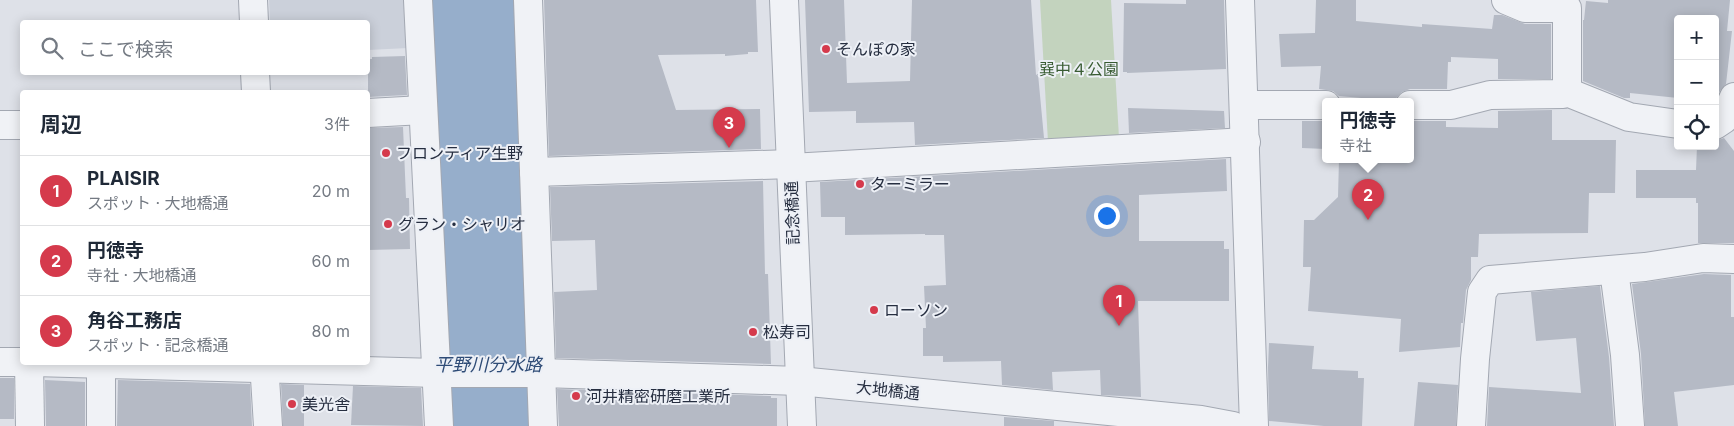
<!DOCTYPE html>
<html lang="ja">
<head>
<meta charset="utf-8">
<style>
	body { margin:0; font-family:Inter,"Noto Sans JP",sans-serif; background:#f6f6f7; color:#1f2937 }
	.controls { position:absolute; right:15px; top:15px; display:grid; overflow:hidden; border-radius:5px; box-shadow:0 2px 12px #0003 }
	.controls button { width:45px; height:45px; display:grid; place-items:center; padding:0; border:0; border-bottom:1px solid #e0e1e3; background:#fff; color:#1f2937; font:25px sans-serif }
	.you { position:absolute; left:1106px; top:215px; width:18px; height:18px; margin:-12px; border:4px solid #fff; border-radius:50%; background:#1a73e8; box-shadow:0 0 0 8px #1a73e833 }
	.badge { display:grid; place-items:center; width:32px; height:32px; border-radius:50%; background:#d53a4c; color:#fff; font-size:16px; font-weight:700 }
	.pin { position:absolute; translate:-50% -41px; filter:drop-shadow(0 1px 2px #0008) }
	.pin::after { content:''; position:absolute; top:26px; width:18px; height:15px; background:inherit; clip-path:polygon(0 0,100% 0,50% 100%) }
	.popup { position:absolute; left:1322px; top:98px; width:92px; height:65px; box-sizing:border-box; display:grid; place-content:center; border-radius:5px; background:#fff; filter:drop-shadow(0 1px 4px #0005); font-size:16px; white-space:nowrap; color:#747a83 }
	.popup b { font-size:19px; color:#1f2937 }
	.popup::after { content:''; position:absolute; left:50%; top:100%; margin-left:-10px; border:10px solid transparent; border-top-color:#fff }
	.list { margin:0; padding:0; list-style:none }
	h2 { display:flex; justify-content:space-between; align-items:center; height:65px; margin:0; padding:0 20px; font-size:21px }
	h2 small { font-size:16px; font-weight:400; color:#747a83 }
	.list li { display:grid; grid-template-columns:32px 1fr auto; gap:15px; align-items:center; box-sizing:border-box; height:70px; padding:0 20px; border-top:1px solid #e0e1e3 }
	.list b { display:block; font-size:19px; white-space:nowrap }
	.list p { margin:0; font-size:16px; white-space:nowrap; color:#747a83 }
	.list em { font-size:16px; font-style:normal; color:#747a83 }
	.icon { flex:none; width:28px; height:28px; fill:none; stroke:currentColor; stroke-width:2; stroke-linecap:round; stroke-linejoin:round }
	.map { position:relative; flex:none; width:1734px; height:426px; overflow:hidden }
	.search { position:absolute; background:#fff; box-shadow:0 2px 12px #0003; left:20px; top:20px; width:350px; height:55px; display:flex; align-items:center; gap:12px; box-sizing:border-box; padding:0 18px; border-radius:5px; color:#747a83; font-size:19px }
	.panel { position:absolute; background:#fff; box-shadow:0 2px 12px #0003; left:20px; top:90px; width:350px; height:275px; border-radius:5px }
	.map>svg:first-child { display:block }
</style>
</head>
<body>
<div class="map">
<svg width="1734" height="426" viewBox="0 0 1734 426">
	<rect width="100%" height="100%" fill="#dee1e8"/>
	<!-- built -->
	<polygon fill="#cbd0da" points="269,0 406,0 408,48 368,50 368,22 270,22"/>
	<!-- green -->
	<polygon fill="#c3d3be" points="1040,0 1111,0 1119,138 1048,142"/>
	<!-- water -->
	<polygon fill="#96aecb" points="431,0 517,0 534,426 448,426"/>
	<!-- building -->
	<g fill="#b5bac5">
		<polygon points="544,0 756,0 758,52 748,52 748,54 725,56 725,54 658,55 676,110 760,109 761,149 549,156"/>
		<polygon points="805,0 844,0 847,83 910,81 912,0 1031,0 1036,75 1038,74 1044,138 915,145 914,122 856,123 856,111 809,112"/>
		<polygon points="1186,0 1224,0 1226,69 1127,73 1127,72 1123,72 1124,3 1186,4"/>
		<polygon points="1316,0 1356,0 1356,21 1422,27 1422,24 1492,29 1494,15 1502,15 1525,24 1551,24 1551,79 1498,79 1498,59 1451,57 1451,62 1448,62 1447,89 1410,89 1402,92 1397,97 1395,101 1339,96 1333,91 1319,89 1321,66 1281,67 1279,34 1315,33"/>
		<polygon points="1608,0 1730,0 1727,31 1732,31 1726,84 1720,91 1715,100 1715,19 1678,19 1678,98 1630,93 1630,98 1624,98 1583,81 1583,20 1584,20 1586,1 1608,3"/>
		<polygon points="405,56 407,95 368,97 368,59 372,59 372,57"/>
		<polygon points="1128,108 1224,111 1225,128 1129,133"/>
		<polygon points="1552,110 1552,140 1616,140 1615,193 1589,193 1588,233 1479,234 1478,257 1471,257 1471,280 1466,290 1463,323 1461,323 1460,347 1399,352 1401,319 1308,311 1311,267 1303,267 1304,220 1314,220 1338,197 1339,159 1410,159 1410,121 1446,121 1446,127 1498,128 1498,111"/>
		<polygon points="1302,121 1326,121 1326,149 1302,148"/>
		<polygon points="403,127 406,198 409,198 410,249 368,250 368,128"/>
		<polygon points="1724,138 1734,151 1734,243 1698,243 1698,203 1696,203 1696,198 1636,198 1636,170 1696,170 1697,146 1715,146 1715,141"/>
		<polygon points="1226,159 1227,191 1139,195 1139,241 1224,241 1224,249 1229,249 1229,301 1138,301 1141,397 1101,395 1100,370 1052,372 1053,390 1002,385 1001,361 943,362 943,356 923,356 923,328 926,328 924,286 946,285 944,235 925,235 925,234 845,235 845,217 821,217 820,182"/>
		<polygon points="763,181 765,274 768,274 771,364 556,358 554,292 597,290 595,240 552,241 550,187"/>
		<polygon points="1704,274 1731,275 1731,317 1734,317 1734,385 1674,392 1678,426 1645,426 1641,354 1632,284"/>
		<polygon points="1600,286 1609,357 1614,426 1487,426 1489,387 1581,393 1576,338 1536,341 1531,292"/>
		<polygon points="1269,343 1314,346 1312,369 1358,371 1358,378 1364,378 1362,426 1324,426 1269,421 1268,367"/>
		<rect x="0" y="378" width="14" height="41"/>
		<polygon points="45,380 85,382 85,426 46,426"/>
		<polygon points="118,380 250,384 252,426 117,426"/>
		<polygon points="1418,382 1458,385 1456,426 1414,426"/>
		<polygon points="281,384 304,385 304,426 283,426"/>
		<polygon points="353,386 421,388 423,426 351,425"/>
		<polygon points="557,389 771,396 771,398 777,398 777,426 559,426"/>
		<polygon points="1004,417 1054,421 1054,426 1004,426"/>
	</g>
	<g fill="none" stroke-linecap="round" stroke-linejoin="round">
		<!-- minor casing -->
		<g stroke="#a3a8b2" stroke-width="30">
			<g id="minor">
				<polyline points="253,0 254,22"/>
				<polyline points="418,0 439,426"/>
				<polyline points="528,0 543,426"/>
				<polyline points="784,0 802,426"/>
				<polyline points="1240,0 1254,426"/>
				<polyline points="1506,0 1525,8 1567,8 1567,92"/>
				<polyline points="255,72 256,92"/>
				<polyline points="1244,105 1326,105"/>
				<polyline points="1410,105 1451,105 1490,95 1563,94 1567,92 1629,117 1678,124"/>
				<polyline points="368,113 423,110"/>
				<polyline points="0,125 22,125"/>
				<polyline points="1715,125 1724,119 1734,97"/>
				<polyline points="791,168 1246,142"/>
				<polyline points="534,172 791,164"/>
				<polyline points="1614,270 1625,355 1630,426"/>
				<polyline points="0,362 22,362"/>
				<polyline points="29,362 30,426"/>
				<polyline points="33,362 437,373 541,373 799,381 1201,420 1233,426"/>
				<polyline points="264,362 268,426"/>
				<polyline points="101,364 101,426"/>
				<polyline points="1471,426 1475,359 1482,292 1490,280 1645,267 1703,258 1734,259"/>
			</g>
		</g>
		<!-- minor -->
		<use href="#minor" stroke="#f0f2f6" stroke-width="28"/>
	</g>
	<!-- markers -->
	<g fill="#d53a4c" stroke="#edf0f6" stroke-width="2">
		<circle cx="826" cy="49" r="5"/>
		<circle cx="386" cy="153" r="5"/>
		<circle cx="860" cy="184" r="5"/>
		<circle cx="388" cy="224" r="5"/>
		<circle cx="874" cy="310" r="5"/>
		<circle cx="753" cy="332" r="5"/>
		<circle cx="576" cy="396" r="5"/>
		<circle cx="292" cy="404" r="5"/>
	</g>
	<g text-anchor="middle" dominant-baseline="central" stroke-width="4" stroke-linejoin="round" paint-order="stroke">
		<!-- poi labels -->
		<g font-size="16" fill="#262e40" stroke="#edf0f6" text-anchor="start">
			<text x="836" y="49">そんぽの家</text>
			<text x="396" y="153">フロンティア生野</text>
			<text x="870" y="184">ターミラー</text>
			<text x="398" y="224">グラン・シャリオ</text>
			<text x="884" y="310">ローソン</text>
			<text x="763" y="332">松寿司</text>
			<text x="586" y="396">河井精密研磨工業所</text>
			<text x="302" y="404">美光舎</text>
		</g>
		<!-- park labels -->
		<g font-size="16" fill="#395c33" stroke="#edf0f6">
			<text x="1079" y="69">巽中４公園</text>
		</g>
		<!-- street labels -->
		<g font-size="16" fill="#262e40" stroke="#edf0f6">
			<text transform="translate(792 213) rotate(-92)">記念橋通</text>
			<text transform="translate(888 390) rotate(6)">大地橋通</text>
		</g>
		<!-- water labels -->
		<g font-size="18" font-style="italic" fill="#2e4b76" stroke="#edf0f6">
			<text x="488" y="364">平野川分水路</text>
		</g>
	</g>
</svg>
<div class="controls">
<button>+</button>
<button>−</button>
<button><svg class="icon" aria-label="locate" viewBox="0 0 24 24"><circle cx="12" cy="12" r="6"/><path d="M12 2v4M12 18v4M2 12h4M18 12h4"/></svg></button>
</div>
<div class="you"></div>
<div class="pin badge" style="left:1119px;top:326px">1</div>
<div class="pin badge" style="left:1368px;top:220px">2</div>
<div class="popup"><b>円徳寺</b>寺社</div>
<div class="pin badge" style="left:729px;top:148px">3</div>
<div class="search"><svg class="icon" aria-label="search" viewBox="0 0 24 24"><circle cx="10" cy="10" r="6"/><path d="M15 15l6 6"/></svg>ここで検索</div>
<section class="panel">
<h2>周辺<small>3件</small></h2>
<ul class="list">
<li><span class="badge">1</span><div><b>PLAISIR</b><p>スポット · 大地橋通</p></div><em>20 m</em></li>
<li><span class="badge">2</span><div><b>円徳寺</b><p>寺社 · 大地橋通</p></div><em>60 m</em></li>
<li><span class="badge">3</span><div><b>角谷工務店</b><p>スポット · 記念橋通</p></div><em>80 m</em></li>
</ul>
</section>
</div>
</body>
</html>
